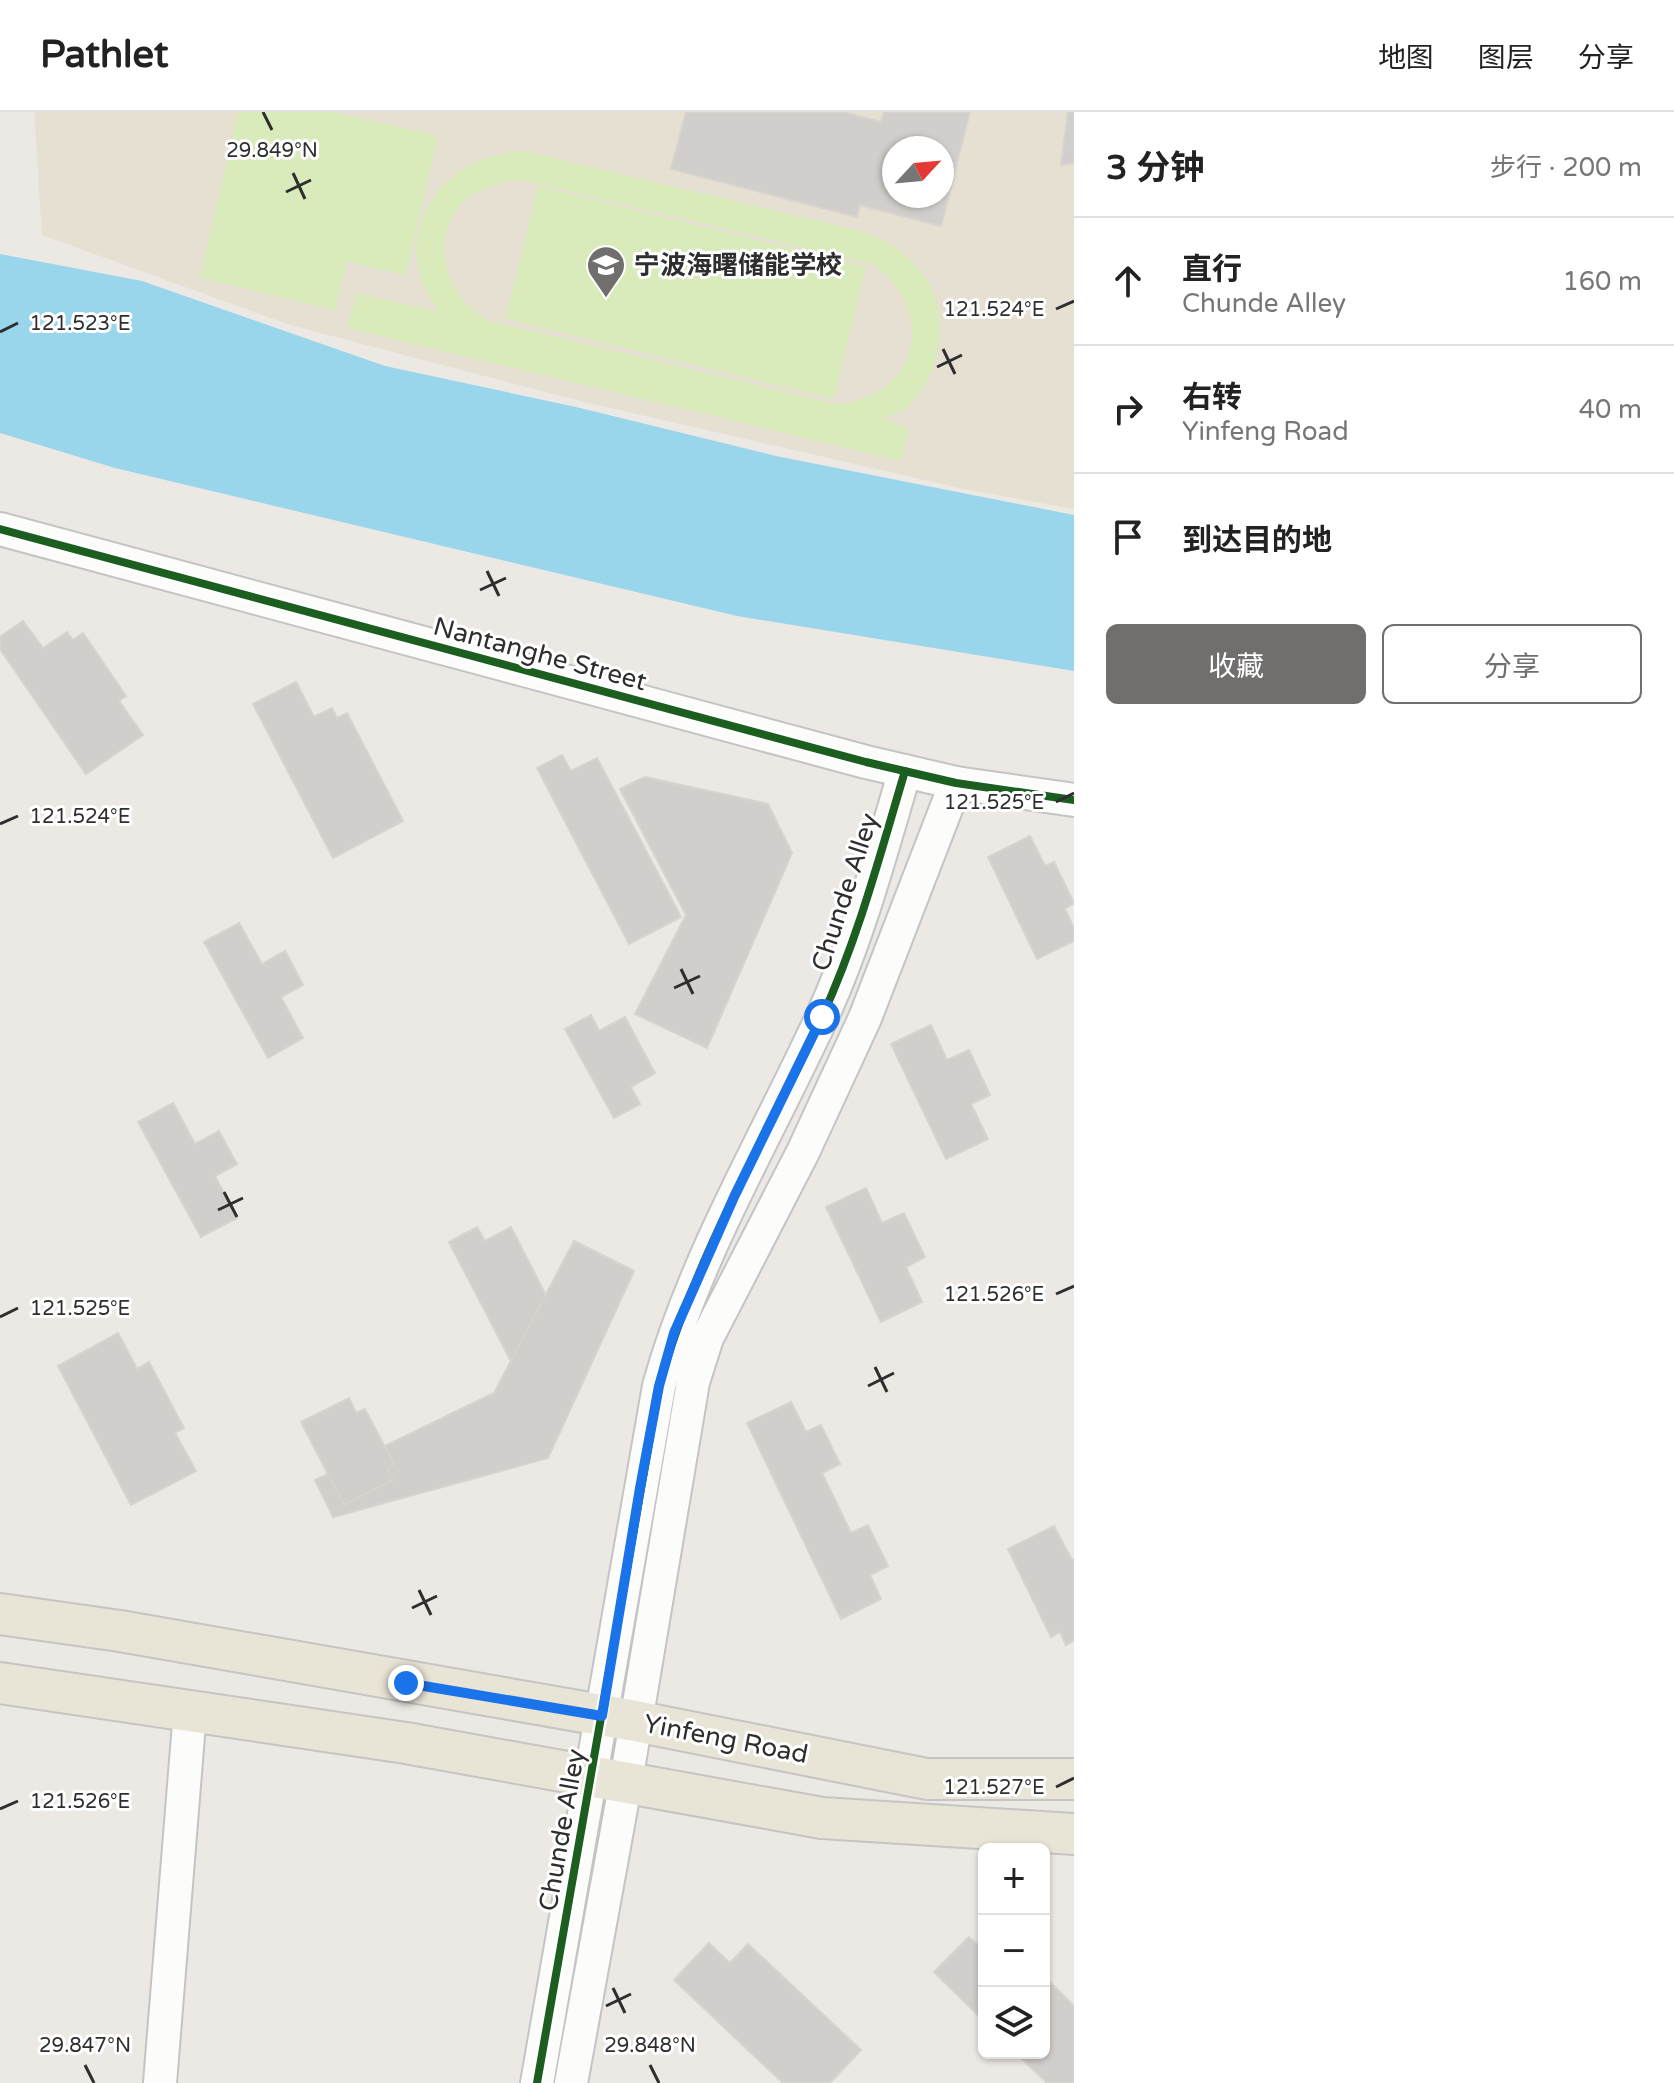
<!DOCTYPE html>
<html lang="zh">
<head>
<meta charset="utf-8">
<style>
	body { margin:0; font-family:"Varela Round","Noto Sans SC",sans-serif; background:#f2f2f2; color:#222 }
	.controls { position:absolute; right:24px; bottom:24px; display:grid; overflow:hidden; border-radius:12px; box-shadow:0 2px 6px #0004 }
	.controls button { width:72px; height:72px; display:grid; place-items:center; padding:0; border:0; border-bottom:2px solid #e0e0e0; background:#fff; color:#222; font:40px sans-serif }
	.compass { position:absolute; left:882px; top:24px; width:72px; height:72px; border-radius:50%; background:#fff; box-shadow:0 2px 6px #0004; rotate:64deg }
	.stop { position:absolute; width:24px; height:24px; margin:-18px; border:6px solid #1a73e8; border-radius:50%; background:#fff }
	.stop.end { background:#1a73e8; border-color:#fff; box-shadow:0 2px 8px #0008 }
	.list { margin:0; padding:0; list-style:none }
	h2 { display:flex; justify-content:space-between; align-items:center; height:104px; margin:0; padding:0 32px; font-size:34px }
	h2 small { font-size:26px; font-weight:400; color:#767676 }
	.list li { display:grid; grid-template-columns:52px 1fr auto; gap:24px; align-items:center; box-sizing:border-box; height:128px; padding:0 32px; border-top:2px solid #e0e0e0 }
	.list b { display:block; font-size:30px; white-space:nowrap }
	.list p { margin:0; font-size:26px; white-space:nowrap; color:#767676 }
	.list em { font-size:26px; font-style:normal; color:#767676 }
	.actions { display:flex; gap:16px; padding:24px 32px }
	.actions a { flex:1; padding:18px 0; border:2px solid #706f6e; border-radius:12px; text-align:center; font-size:28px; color:#706f6e }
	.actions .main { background:#706f6e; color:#fff }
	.icon { flex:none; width:44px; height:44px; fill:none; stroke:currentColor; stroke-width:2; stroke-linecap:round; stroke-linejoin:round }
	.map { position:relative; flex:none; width:1074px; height:1971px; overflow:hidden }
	header { display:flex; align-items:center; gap:48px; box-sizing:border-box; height:112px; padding:0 40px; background:#fff; border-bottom:2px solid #e0e0e0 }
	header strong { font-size:38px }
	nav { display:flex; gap:44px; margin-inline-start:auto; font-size:28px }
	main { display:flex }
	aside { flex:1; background:#fff }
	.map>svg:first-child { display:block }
</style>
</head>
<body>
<header>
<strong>Pathlet</strong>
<nav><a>地图</a><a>图层</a><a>分享</a></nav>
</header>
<main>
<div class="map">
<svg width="1074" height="1971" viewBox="0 0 1074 1971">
	<rect width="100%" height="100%" fill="#ece8e4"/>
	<!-- education -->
	<path fill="#e6e0d3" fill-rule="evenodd" d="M34 0H1074V397L964 377 580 289 290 213 42 123ZM894 36H942V84H894Z"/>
	<!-- pitch -->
	<g fill="#d9eabb" fill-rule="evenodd">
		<polygon points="238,0 333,0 438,24 406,163 347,150 335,198 200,166"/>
		<path d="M524 39 861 119C919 138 954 188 935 250 930 266 919 286 905 297 899 301 890 304 883 308L909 316 901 349 347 216 357 181 439 200C433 189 425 180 421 168 407 127 427 78 465 56 482 45 504 41 524 39ZM511 68 527 69 874 153C939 202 917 286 835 292L491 209C448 189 428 132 461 93 472 79 494 73 511 68Z"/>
		<polygon points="538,74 866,155 834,287 506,207"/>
	</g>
	<!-- water -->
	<polygon fill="#99d6ec" points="0,142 142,169 385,254 576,295 776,344 1074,403 1074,559 737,504 115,356 0,321"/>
	<!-- building -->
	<g fill="#d1cecb" stroke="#d7d4d0" stroke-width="2" fill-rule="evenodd">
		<path d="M686 0H843L881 10 884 0H970L941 114 860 93 857 105 671 57ZM894 36H942V84H894Z"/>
		<polygon points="1068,0 1074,0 1074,51 1061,53"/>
		<polygon points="23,509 43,536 67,520 73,528 83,521 126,584 119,589 143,623 86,662 0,537 0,525"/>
		<polygon points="296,570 314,605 332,596 337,606 347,601 403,709 333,746 253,592"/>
		<polygon points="562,643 571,659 597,646 681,805 629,832 537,656"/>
		<polygon points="645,665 768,692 792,741 707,936 635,902 686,803 620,677"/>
		<polygon points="1030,724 1045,754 1054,750 1074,791 1065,797 1074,816 1074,829 1037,847 988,745"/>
		<polygon points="239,811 262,852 285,839 303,873 281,885 303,926 268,946 204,830"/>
		<polygon points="591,903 599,919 625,905 655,961 631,975 640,992 614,1006 565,917"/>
		<polygon points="931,913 947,948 969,938 990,983 971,992 988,1027 946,1047 891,932"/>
		<polygon points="173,991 195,1032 219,1019 237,1052 215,1064 237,1106 201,1125 138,1010"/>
		<polygon points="866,1076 882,1111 904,1101 925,1145 906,1155 922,1190 881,1210 826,1095"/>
		<polygon points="477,1115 485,1129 511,1115 586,1262 557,1277 565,1292 540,1305 449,1130"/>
		<polygon points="574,1129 634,1159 548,1346 333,1405 315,1368 494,1281"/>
		<polygon points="118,1221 137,1257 149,1250 184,1316 175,1321 196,1359 131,1393 58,1254"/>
		<polygon points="349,1286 356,1301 365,1297 394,1352 387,1356 393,1368 344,1393 301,1310"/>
		<polygon points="791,1290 806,1320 821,1313 840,1352 822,1361 851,1421 868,1413 888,1454 870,1463 881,1487 841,1507 747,1311"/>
		<polygon points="1054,1414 1072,1448 1074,1447 1074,1528 1066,1533 1060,1520 1051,1525 1008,1437"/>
		<polygon points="969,1825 984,1839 984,1909 934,1860"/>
		<polygon points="709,1831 730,1851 748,1832 861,1938 830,1971 783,1971 674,1868"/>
		<polygon points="1044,1864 1074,1894 1074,1971 1047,1971 1016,1941 1044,1941"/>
	</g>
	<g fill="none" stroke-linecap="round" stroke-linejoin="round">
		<!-- minor casing -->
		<g stroke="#c5c4c5" stroke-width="36">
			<g id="minor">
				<polyline points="0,417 866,650 956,671 1074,688"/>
				<polyline points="160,1971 190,1599"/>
				<path d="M537 1971 659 1274C695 1145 765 1028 821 907 858 827 880 743 905 659"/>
				<polyline points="571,1971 626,1669 693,1270 707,1226 803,1040 865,906 956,671"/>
			</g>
		</g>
		<!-- major casing -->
		<g stroke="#c6c5c4" stroke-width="44">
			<g id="major">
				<polyline points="0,1502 120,1519 635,1609 927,1667 1074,1667"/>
				<polyline points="0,1571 406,1631 822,1706 1074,1722"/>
			</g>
		</g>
		<!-- minor -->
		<use href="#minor" stroke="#fcfcfb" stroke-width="32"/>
		<!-- major -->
		<use href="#major" stroke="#e8e4d6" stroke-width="40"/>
		<!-- cycleway casing -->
		<g stroke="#fff" stroke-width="13">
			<g id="cycleway">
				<polyline points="0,417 866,650 956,671 1074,688"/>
				<path d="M537 1971 659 1274C695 1145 765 1028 821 907 858 827 880 743 905 659"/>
			</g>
		</g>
		<!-- cycleway -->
		<use href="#cycleway" stroke="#1b5e20" stroke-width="8"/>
	</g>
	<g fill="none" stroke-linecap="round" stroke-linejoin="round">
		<!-- route -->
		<polyline stroke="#1a73e8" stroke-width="10" points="406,1571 602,1604 640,1376 659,1274 674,1221 734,1085 822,905"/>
	</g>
	<!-- ticks -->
	<path fill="none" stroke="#2e2e2e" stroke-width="3" d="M263 0 272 18M293 61 305 87M286 80 311 68M1056 197 1074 189M0 220 18 211M943 237 955 262M937 255 962 243M487 459 499 484M480 478 506 466M1056 690 1074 681M0 712 18 704M681 857 693 882M674 876 700 864M224 1080 237 1105M218 1098 243 1086M1056 1182 1074 1174M0 1205 18 1196M875 1255 887 1280M868 1274 894 1261M419 1478 431 1503M412 1496 437 1484M1056 1675 1074 1666M0 1697 18 1689M613 1876 625 1901M606 1894 631 1882M85 1953 94 1971M650 1953 659 1971"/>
	<!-- icons -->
	<defs>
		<g id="university-pin" transform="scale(2)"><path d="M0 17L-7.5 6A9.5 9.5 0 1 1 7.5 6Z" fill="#706f6e" stroke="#fff"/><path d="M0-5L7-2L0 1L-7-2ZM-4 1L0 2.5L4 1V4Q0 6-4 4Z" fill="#fff"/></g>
	</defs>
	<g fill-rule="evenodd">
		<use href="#university-pin" x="606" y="153"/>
	</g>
	<g text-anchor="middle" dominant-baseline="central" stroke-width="6" stroke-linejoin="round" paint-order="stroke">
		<!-- poi labels -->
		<g font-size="26" font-weight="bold" fill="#2e2e2e" stroke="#fff" text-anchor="start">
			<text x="634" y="153">宁波海曙储能学校</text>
		</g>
		<!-- street labels -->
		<g font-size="26" fill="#2e2e2e" stroke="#fff">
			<text transform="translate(540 542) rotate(15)">Nantanghe Street</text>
			<text transform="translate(845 780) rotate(-72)">Chunde Alley</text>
			<text transform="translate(726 1627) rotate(11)">Yinfeng Road</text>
			<text transform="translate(562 1718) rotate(-80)">Chunde Alley</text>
		</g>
	</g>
	<g font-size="20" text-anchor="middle" fill="#2e2e2e" stroke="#fff" stroke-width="6" stroke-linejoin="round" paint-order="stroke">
		<text x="272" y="45">29.849°N</text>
		<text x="994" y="204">121.524°E</text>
		<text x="80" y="218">121.523°E</text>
		<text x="994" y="697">121.525°E</text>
		<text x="80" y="711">121.524°E</text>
		<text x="994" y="1189">121.526°E</text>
		<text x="80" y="1203">121.525°E</text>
		<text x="994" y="1682">121.527°E</text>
		<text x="80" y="1696">121.526°E</text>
		<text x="85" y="1940">29.847°N</text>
		<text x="650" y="1940">29.848°N</text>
	</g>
</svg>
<div class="controls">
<button>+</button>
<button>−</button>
<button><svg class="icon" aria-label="layers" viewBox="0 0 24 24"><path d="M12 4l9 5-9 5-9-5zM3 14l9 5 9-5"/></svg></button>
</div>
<svg class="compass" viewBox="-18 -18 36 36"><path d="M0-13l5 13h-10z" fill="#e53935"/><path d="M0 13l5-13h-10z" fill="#767676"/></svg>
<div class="stop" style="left:822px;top:905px"></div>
<div class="stop end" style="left:406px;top:1571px"></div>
</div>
<aside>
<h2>3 分钟<small>步行 · 200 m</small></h2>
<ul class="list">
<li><svg class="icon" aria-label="ahead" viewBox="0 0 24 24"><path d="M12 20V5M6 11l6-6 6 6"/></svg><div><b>直行</b><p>Chunde Alley</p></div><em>160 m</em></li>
<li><svg class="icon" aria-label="right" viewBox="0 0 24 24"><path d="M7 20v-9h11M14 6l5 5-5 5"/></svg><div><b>右转</b><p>Yinfeng Road</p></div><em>40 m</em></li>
<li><svg class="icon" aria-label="arrive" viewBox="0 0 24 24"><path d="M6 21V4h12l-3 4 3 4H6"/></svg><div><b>到达目的地</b></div></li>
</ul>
<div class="actions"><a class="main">收藏</a><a>分享</a></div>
</aside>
</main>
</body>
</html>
